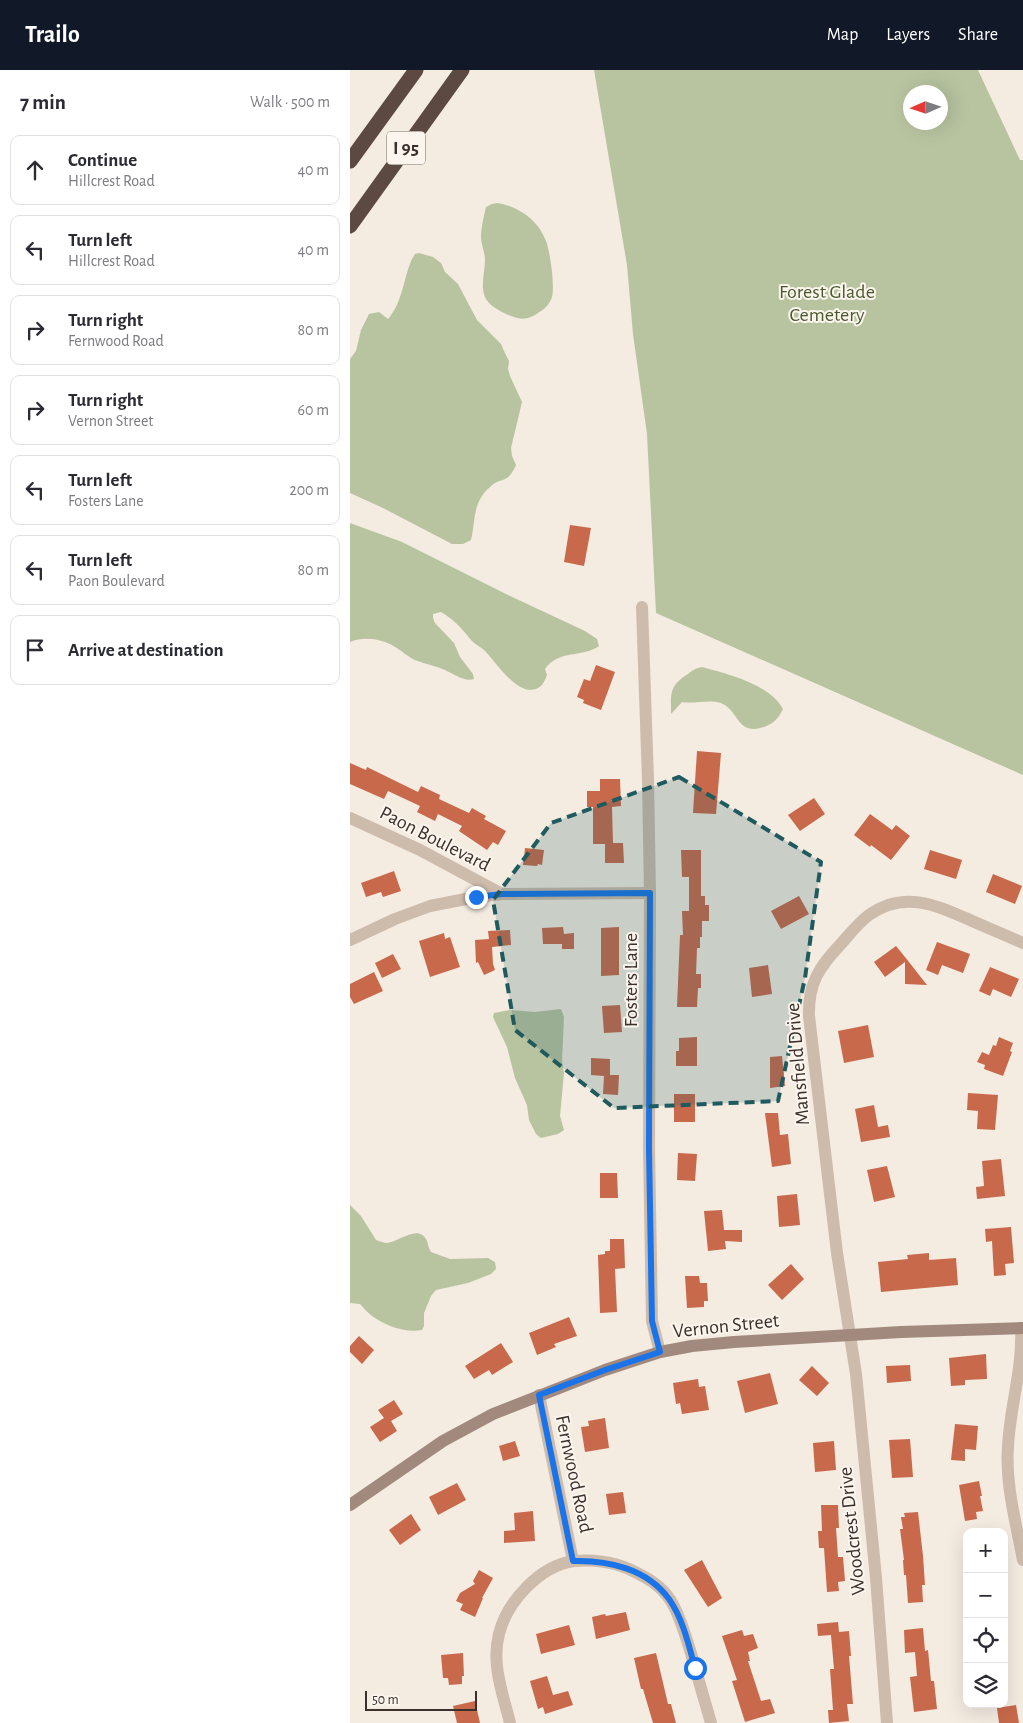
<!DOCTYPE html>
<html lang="en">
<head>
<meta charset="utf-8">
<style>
	body { margin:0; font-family:"Alegreya Sans",sans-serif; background:#f7f7f7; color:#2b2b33 }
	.controls { position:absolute; right:15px; bottom:15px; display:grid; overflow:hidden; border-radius:10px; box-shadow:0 5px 20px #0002 }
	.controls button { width:45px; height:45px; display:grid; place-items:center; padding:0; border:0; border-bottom:1px solid #e1e1e2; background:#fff; color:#2b2b33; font:25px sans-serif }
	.compass { position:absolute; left:553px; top:15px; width:45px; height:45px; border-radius:50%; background:#fff; box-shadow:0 5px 20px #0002; rotate:267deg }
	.scale { position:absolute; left:15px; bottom:12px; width:112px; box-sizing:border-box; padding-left:5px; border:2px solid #3b302b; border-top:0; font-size:14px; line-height:18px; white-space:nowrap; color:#3b302b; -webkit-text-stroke:4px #fbf5ee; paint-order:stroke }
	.stop { position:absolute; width:15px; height:15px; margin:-11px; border:4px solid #1a73e8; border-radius:50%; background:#fff }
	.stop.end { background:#1a73e8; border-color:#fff; box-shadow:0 1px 5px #0008 }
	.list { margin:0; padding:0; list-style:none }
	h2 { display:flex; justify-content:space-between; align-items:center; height:65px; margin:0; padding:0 20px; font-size:21px }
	h2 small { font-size:16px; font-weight:400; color:#7c7c81 }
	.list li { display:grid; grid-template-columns:32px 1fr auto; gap:15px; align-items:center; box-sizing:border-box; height:70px; margin:0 10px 10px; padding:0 10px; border:1px solid #e1e1e2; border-radius:10px }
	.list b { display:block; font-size:19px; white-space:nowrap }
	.list p { margin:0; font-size:16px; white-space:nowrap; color:#7c7c81 }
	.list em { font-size:16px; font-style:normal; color:#7c7c81 }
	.icon { flex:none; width:28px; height:28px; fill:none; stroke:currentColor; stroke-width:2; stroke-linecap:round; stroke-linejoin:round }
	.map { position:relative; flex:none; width:673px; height:1653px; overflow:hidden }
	header { display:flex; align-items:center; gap:30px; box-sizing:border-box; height:70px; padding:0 25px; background:#111827; color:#fff }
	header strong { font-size:24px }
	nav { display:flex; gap:28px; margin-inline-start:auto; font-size:18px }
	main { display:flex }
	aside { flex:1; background:#fff }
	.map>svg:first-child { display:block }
</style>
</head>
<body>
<header>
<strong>Trailo</strong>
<nav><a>Map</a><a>Layers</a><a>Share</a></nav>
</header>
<main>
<aside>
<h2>7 min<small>Walk · 500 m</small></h2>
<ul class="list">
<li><svg class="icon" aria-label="ahead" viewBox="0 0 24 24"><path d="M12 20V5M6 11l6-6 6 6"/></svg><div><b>Continue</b><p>Hillcrest Road</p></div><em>40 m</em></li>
<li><svg class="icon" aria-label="left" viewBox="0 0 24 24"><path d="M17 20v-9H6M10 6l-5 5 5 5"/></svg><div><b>Turn left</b><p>Hillcrest Road</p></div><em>40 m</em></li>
<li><svg class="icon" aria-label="right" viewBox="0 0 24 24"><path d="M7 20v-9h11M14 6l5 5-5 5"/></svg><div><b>Turn right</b><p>Fernwood Road</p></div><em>80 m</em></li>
<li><svg class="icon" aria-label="right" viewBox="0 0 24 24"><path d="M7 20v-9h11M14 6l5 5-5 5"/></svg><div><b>Turn right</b><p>Vernon Street</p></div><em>60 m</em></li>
<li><svg class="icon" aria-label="left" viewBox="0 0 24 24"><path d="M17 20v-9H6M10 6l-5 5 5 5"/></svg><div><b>Turn left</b><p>Fosters Lane</p></div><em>200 m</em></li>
<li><svg class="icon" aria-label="left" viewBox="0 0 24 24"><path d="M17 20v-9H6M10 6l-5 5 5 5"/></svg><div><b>Turn left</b><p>Paon Boulevard</p></div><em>80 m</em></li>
<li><svg class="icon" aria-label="arrive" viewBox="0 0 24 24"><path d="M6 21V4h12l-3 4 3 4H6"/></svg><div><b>Arrive at destination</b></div></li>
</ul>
</aside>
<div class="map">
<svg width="673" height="1653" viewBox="0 0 673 1653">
	<rect width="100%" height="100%" fill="#f4ebe1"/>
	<!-- green -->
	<g fill="#b8c4a0" fill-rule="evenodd">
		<path d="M244 0H628L670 90H673V705L306 543 297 364 283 264 277 195ZM560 22H590V52H560Z"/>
		<path d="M147 133C168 136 188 150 196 171 200 181 205 216 202 227 200 233 196 238 191 241 176 252 168 250 152 242 145 238 136 233 134 224 131 214 135 200 135 190 135 182 131 175 131 167 131 159 134 145 136 137L142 134Z"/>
		<path d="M69 183 83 187 91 193 95 202 108 214 127 250 151 274 154 281 159 291 158 299 160 306 172 332 161 378 162 386 166 395C157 415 153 406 141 416 122 432 126 449 121 470L113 474H102L33 438 0 423V289L6 281 11 260 19 244 29 242 38 249C53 232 53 209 62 189L65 184Z"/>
		<path d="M0 453 52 472 158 525 235 561 247 569 249 576C233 588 209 579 195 599L197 605C196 608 194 612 192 615 172 634 146 592 135 581 131 577 126 575 122 571 111 558 106 551 91 542L83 544V548L85 553 104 573 110 587 123 604 124 609C114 612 104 604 95 600 86 596 75 594 65 590 58 587 52 581 45 577 32 569 15 566 0 572Z"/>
		<path d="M352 597C378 604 419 614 433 639 428 649 424 653 414 657 386 666 390 641 371 633 358 629 345 634 332 632L321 644C321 623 319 616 338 604 343 600 346 598 352 597Z"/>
		<polygon points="211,939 214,947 212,991 214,1003 210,1046 214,1060 208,1064 191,1068 186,1064 179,1050 177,1035 165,1008 157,977 143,947 144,943 160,940 185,942"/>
		<path d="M0 1135 11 1146 26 1170C30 1171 34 1173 37 1173 49 1172 69 1153 77 1171 78 1175 79 1179 81 1182L100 1189 138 1188 145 1192 146 1199 141 1204 118 1213 86 1220 81 1226 74 1243V1256L72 1260C54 1263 36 1256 22 1246 18 1243 14 1238 10 1234L0 1233Z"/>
	</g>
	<!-- building -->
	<g fill="#c8694b">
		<polygon points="220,455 241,458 234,496 214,492"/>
		<polygon points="246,595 265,602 251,640 233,633 234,630 227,627 234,609 240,611"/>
		<polygon points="347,681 371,683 366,744 343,743"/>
		<polygon points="0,693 16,700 17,697 68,722 71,716 90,725 89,729 119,743 122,738 136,746 134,749 156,761 148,775 143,772 137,780 109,761 112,756 88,744 85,751 67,742 70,736 38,721 34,729 0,714"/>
		<polygon points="250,709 270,709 271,736 262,737 263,773 273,773 274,793 255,793 255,774 243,774 243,737 237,737 237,721 250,721"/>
		<polygon points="464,728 475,744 450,761 438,745"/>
		<polygon points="520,744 542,760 546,755 560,766 541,790 521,775 520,777 504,765"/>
		<polygon points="175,778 194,780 192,795 188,794 187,796 173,795"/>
		<polygon points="331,780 351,780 351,826 355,826 355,835 359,835 359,851 352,851 352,867 350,867 350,878 347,878 346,904 351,904 351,918 348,918 347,937 327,937 330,865 333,865 332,841 339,841 339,807 332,807"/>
		<polygon points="580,780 612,790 606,809 574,799"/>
		<polygon points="44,801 51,821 33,827 31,822 16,827 11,813"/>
		<polygon points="643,804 672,816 665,834 636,822"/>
		<polygon points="449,826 459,844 431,859 421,841"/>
		<polygon points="213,857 214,864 224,863 224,879 212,879 212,874 193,874 192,858"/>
		<polygon points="269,857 269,905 251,906 251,858"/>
		<polygon points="160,860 161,875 142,877 143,894 145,900 134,905 128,892 126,893 125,870 139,869 138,861"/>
		<polygon points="94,863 95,869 100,867 110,897 80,907 69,871"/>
		<polygon points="587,872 620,884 613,903 592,895 588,905 576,900"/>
		<polygon points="546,876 555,887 577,915 555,914 555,892 535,907 524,892"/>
		<polygon points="43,884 51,899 32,908 25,893"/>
		<polygon points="418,895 422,924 402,927 399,898"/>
		<polygon points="640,897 669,909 661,927 643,919 640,926 629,921"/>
		<polygon points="24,902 33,921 4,934 0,927 0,914"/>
		<polygon points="270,935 272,962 254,963 252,936"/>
		<polygon points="518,955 524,987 494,993 488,961"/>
		<polygon points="347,967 347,996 326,996 326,981 329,981 329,968"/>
		<polygon points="649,967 663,973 660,981 662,982 653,1006 634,999 635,995 627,992 632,982 639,985 643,975 646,976"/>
		<polygon points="432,986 435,1016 420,1018 420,987"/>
		<polygon points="241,988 260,989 260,1005 269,1005 268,1025 253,1024 254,1006 241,1005"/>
		<polygon points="618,1023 648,1025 645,1060 627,1059 628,1041 617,1040"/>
		<rect x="324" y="1024" width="21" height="28"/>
		<polygon points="524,1035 528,1057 538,1055 540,1067 511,1072 505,1039"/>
		<polygon points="415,1043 428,1043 430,1065 438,1064 441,1094 422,1097"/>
		<polygon points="328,1083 347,1084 345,1111 327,1110"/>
		<polygon points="651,1089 655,1126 627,1129 626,1117 634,1116 632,1091"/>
		<polygon points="537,1096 545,1127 524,1132 517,1100"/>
		<polygon points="250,1103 267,1103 268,1128 250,1128"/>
		<polygon points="447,1124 450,1155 429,1157 427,1126"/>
		<polygon points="372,1140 374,1160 392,1160 392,1172 375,1171 376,1179 358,1181 354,1141"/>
		<polygon points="661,1157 664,1193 655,1194 656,1205 644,1206 642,1171 636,1172 635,1159"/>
		<polygon points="260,1169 274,1169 275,1198 265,1199 267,1242 250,1243 248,1185 255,1184 255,1181 260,1181"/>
		<polygon points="579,1183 579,1190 606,1188 608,1215 531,1222 528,1192 558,1189 557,1185"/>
		<polygon points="441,1194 454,1209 432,1230 418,1215"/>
		<polygon points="335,1206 349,1206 350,1213 357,1213 358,1231 354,1231 354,1237 337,1238"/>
		<polygon points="219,1247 227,1266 204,1274 206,1277 187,1285 179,1263"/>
		<polygon points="9,1266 24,1280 12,1294 0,1282 0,1276"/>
		<polygon points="151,1273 163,1292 142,1305 139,1300 124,1309 115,1296"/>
		<polygon points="636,1284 637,1309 615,1310 615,1315 601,1316 599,1288"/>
		<polygon points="560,1295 561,1311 537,1313 536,1296"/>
		<polygon points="462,1296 479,1313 467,1326 449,1310"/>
		<polygon points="420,1303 428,1334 395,1343 387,1311"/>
		<polygon points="348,1309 349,1317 355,1316 359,1340 332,1344 330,1333 326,1334 323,1313"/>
		<polygon points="44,1330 53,1344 41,1351 47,1361 30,1372 20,1357 34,1348 28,1340"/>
		<polygon points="255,1348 259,1378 235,1382 231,1357 239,1356 238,1351"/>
		<polygon points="605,1354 628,1356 626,1380 615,1379 615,1391 601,1390"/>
		<polygon points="560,1369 563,1407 542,1408 539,1370"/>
		<polygon points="165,1371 170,1386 153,1391 149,1376"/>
		<polygon points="484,1371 486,1400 465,1402 463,1373"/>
		<polygon points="629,1411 632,1426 630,1426 633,1441 626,1442 627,1449 615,1451 609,1415"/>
		<polygon points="107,1413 116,1430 88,1445 79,1427"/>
		<polygon points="273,1422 276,1443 259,1445 256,1424"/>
		<polygon points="471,1435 488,1435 489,1458 486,1458 488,1487 493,1487 495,1511 488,1512 489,1521 477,1522 474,1478 469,1478 468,1461 472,1461"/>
		<polygon points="183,1441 185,1471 154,1473 154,1461 165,1460 164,1443"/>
		<polygon points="568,1442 573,1486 575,1515 572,1515 573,1532 558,1533 556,1505 554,1505 553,1490 554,1490 550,1459 553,1459 551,1447 555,1447 554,1443"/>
		<polygon points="61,1444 71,1460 50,1475 39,1460"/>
		<polygon points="352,1490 372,1528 358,1537 334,1500"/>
		<polygon points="129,1500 143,1508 132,1528 133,1528 125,1547 110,1540 113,1534 106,1531 110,1523 125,1514 123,1511"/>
		<polygon points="276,1542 280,1560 246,1569 242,1547 255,1544 256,1546"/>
		<polygon points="488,1552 489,1562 499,1561 501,1586 499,1586 503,1634 497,1634 499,1651 479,1653 478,1640 483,1640 480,1599 484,1599 481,1565 468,1566 467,1554"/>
		<polygon points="219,1555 225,1575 191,1584 186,1564"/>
		<polygon points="573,1558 575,1581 578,1580 581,1611 584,1611 587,1639 564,1642 560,1607 567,1606 565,1582 555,1583 554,1560"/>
		<polygon points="392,1560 394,1566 403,1564 408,1578 398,1582 400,1591 398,1591 411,1631 420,1629 425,1643 395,1652 382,1611 387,1610 372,1566"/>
		<polygon points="113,1583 114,1606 112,1606 112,1614 99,1615 98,1608 93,1608 91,1585"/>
		<polygon points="306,1583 318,1634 321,1634 326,1653 303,1653 293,1619 291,1619 284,1588"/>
		<polygon points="197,1606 203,1625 218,1621 223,1635 195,1644 193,1637 188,1639 180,1611"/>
		<polygon points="125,1631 130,1653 107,1653 103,1636"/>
		<polygon points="666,1635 669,1653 649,1653 647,1638"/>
	</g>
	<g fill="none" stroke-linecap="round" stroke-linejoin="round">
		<!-- minor -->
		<g stroke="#cdbbac" stroke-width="12">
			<polyline points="292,537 298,710 300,823 299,1078 302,1251 310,1282"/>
			<polyline points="0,748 70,780 152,824"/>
			<polyline points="0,870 45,849 80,836 126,827 152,824 300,823"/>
			<path d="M671 1258C673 1299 660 1336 658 1376 655 1414 666 1452 673 1490"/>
			<polyline points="189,1325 223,1491"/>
			<path d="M160 1653C153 1624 141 1594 149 1564 157 1532 189 1496 224 1491 242 1489 263 1492 279 1499 296 1507 311 1515 321 1531 330 1546 335 1564 340 1580 347 1604 354 1629 361 1653"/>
			<path d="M537 1653 526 1508 506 1304 487 1183 459 946C458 914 469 897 490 875 499 865 508 853 519 845 554 820 586 835 620 850 638 858 655 865 673 873"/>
		</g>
		<!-- secondary -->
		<polyline stroke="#a18a7d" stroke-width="12" points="0,1435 93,1371 143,1344 255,1300 310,1282 342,1276 384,1272 551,1262 673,1258"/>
		<!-- motorway -->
		<g stroke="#5c4a42" stroke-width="15">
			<polyline points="0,91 66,0"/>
			<polyline points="0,156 112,0"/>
		</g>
	</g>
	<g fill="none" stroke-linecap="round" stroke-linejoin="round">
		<!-- route -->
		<path stroke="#1a73e8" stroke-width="6" d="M126 827 152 824 300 823 299 1078 302 1251 310 1282 255 1300 189 1325 223 1491C259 1490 297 1499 319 1529 333 1549 339 1576 345 1598"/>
	</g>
	<!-- marked area -->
	<path fill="#1f5a5e" fill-opacity="0.2" stroke="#1f5a5e" stroke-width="4" stroke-dasharray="10 6" stroke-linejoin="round" d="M329 707 471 792 455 908 428 1031 264 1038 165 960 143 830 201 753Z"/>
	<g text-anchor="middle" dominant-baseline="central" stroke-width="4" stroke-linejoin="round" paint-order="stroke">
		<!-- shield labels -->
		<rect fill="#fbf5ee" stroke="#756b66" stroke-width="1" x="37" y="61.5" width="38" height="33" rx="4"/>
		<g font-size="19" font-weight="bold" fill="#3b302b">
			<text x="56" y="78">I 95</text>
		</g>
		<!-- park labels -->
		<g font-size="20" fill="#4a5a2e" stroke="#fbf5ee">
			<text x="477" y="222">Forest Glade<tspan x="477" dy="23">Cemetery</tspan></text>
		</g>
		<!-- street labels -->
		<g font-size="20" fill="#3b302b" stroke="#fbf5ee">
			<text transform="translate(85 769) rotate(27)">Paon Boulevard</text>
			<text transform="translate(281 910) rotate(-90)">Fosters Lane</text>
			<text transform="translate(448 994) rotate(-95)">Mansfield Drive</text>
			<text transform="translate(376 1256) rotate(-6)">Vernon Street</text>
			<text transform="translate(224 1404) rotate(78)">Fernwood Road</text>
			<text transform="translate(502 1461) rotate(-96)">Woodcrest Drive</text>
		</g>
	</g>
</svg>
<div class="controls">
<button>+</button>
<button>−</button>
<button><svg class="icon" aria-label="locate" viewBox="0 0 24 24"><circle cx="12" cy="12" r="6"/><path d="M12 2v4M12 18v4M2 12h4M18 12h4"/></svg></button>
<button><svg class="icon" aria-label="layers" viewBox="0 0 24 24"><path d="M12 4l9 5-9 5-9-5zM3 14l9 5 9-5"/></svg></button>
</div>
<svg class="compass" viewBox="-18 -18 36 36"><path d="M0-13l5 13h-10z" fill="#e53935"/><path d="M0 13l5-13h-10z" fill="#7c7c81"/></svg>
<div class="scale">50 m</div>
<div class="stop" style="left:345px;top:1598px"></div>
<div class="stop end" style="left:126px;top:827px"></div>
</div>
</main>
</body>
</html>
